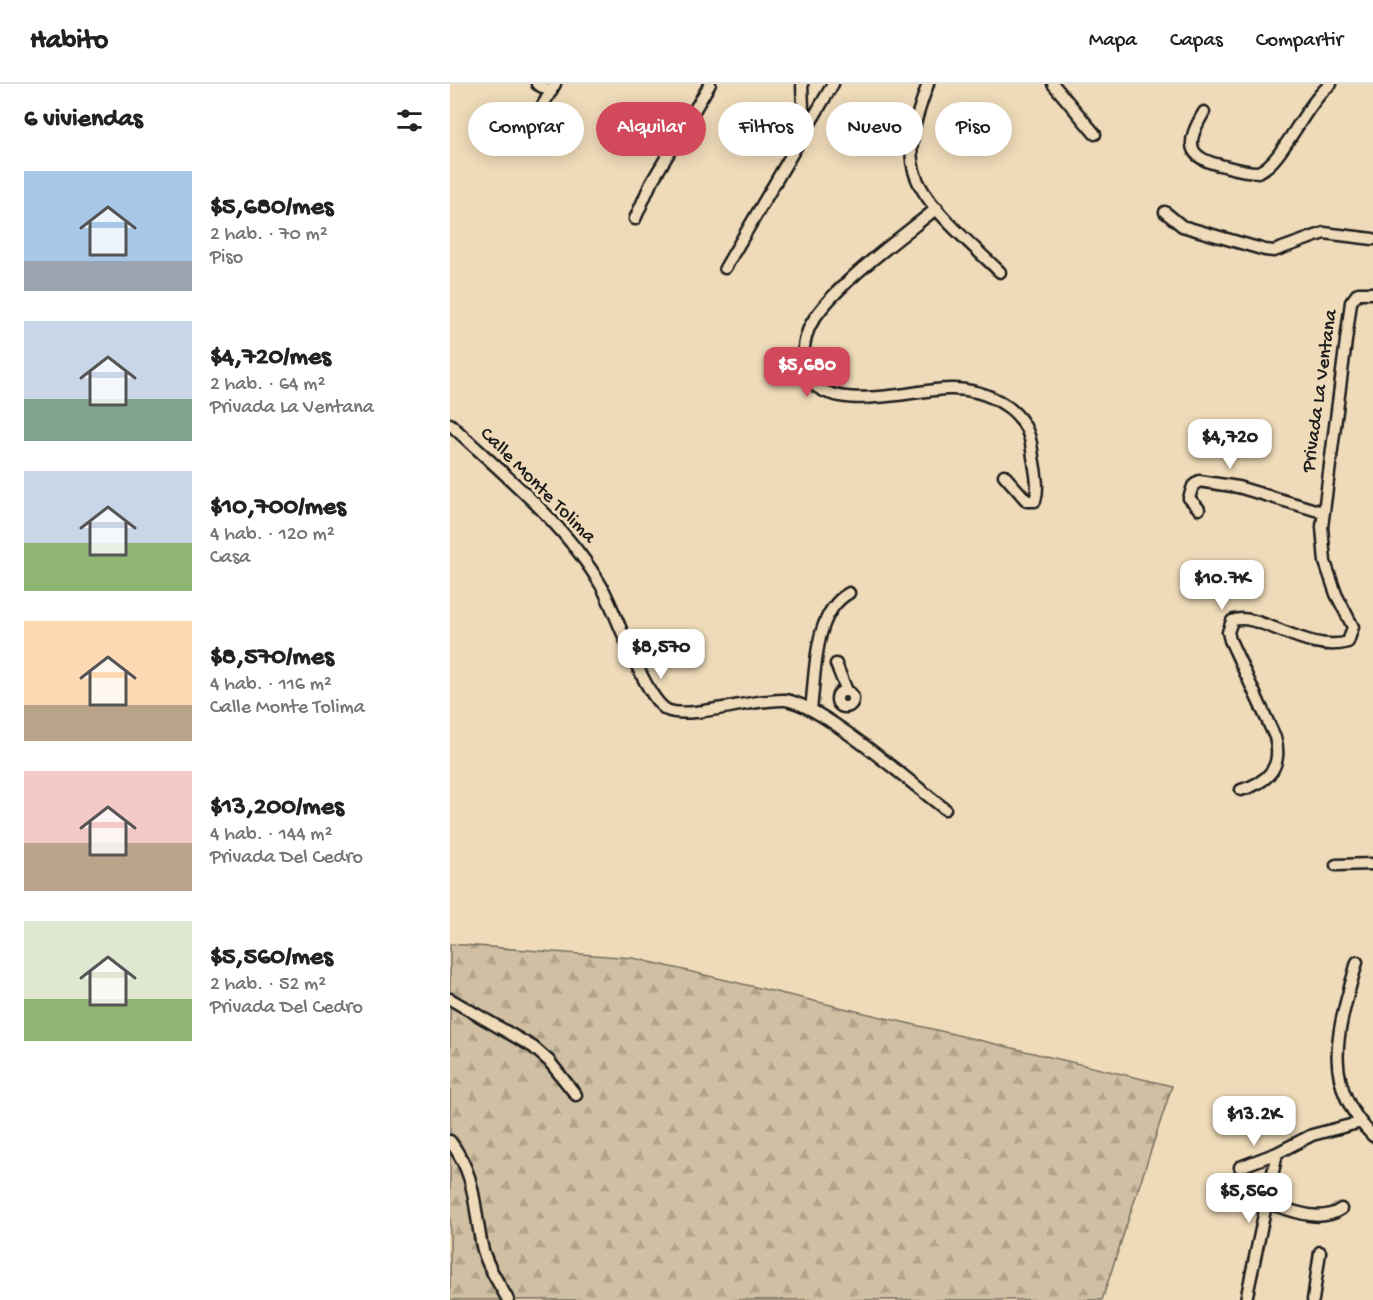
<!DOCTYPE html>
<html lang="es">
<meta charset="utf-8">
<style>
body{margin:0;font-family:"Gochi Hand",sans-serif;background:#f2f2f2;color:#222;height:100vh;display:flex;flex-direction:column;font-size:22px;white-space:nowrap}
*{box-sizing:border-box;margin:0}
p{font-size:20px;color:#767676}
.icon{flex:none;width:33px;height:33px;fill:none;stroke:currentColor;stroke-width:2;stroke-linecap:round;stroke-linejoin:round}
.map{position:relative;flex:1;overflow:hidden}
.panel{display:flex;flex-direction:column;background:#fff;width:450px}
.panel>*{flex:none}
.hud{position:absolute;left:18px;top:18px;width:570px;height:54px;display:flex;gap:12px}
.price{position:absolute;translate:-50% -51px;padding:0 14px;border-radius:12px;background:#fff;color:#222;font-size:20px;line-height:39px;filter:drop-shadow(0 2px 3px #0008)}
.price::after{content:'';position:absolute;left:50%;top:36px;width:18px;height:14px;margin-left:-9px;background:inherit;clip-path:polygon(0 0,100% 0,50% 100%)}
.price.active{background:#d1495b;color:#fff}
ul{padding:0;list-style:none}
li{display:flex;align-items:center;gap:18px;height:150px;padding:0 24px}
li span{display:grid;place-items:center;flex:none;width:168px;height:120px;border-radius:0px;color:#555}
li>.icon{margin-inline-start:auto}
span .icon{width:72px;height:72px;fill:#fffc;stroke-width:1}
li b{font-size:26px}
h2{display:flex;justify-content:space-between;align-items:center;height:72px;padding:0 24px;font-size:26px}
.pill{padding:0 21px;border-radius:27px;background:#fff;box-shadow:0 3px 15px #0003;font-size:21px;line-height:54px}
.pill.active{background:#d1495b;color:#fff}
header{display:flex;align-items:center;gap:36px;box-sizing:border-box;height:84px;padding:0 30px;background:#fff;border-bottom:2px solid #e0e0e0}
header strong{font-size:28px}
nav{display:flex;gap:33px;margin-inline-start:auto;font-size:21px}
main{display:flex;flex:1;min-height:0}
.map>svg:first-child{display:block}
.forest{fill:url(#forest-firs);stroke:#766e5f;stroke-width:1.5}
.lines{fill:none;stroke-linecap:round;stroke-linejoin:round}
.minor-casing{stroke:#1c1c1c;stroke-width:15}
.minor{stroke:#efdbb9;stroke-width:10}
.labels{text-anchor:middle;dominant-baseline:central;stroke-width:6;stroke-linejoin:round;paint-order:stroke}
.street-label{font-size:20px;fill:#1c1c1c;stroke:#efdbb9}
</style>
<header>
<strong>Habito</strong>
<nav><a>Mapa</a><a>Capas</a><a>Compartir</a></nav>
</header>
<main>
<section class="panel">
<h2>6 viviendas<svg class="icon" aria-label="filters" viewBox="0 0 24 24"><path d="M4 7h16M4 17h16"/><circle cx="9" cy="7" r="2"/><circle cx="15" cy="17" r="2"/></svg></h2>
<ul>
<li><span style="background:linear-gradient(#a9c7e8 75%,#9aa5b1 0)"><svg class="icon" aria-label="home" viewBox="0 0 24 24"><path d="M3 11l9-7 9 7M6 9v11h12V9"/></svg></span><div><b>$5,680/mes</b><p>2 hab. · 70 m²</p><p>Piso</p></div></li>
<li><span style="background:linear-gradient(#c9d6e8 65%,#7fa58c 0)"><svg class="icon" aria-label="home" viewBox="0 0 24 24"><path d="M3 11l9-7 9 7M6 9v11h12V9"/></svg></span><div><b>$4,720/mes</b><p>2 hab. · 64 m²</p><p>Privada La Ventana</p></div></li>
<li><span style="background:linear-gradient(#c9d6e8 60%,#8fb573 0)"><svg class="icon" aria-label="home" viewBox="0 0 24 24"><path d="M3 11l9-7 9 7M6 9v11h12V9"/></svg></span><div><b>$10,700/mes</b><p>4 hab. · 120 m²</p><p>Casa</p></div></li>
<li><span style="background:linear-gradient(#ffd9b3 70%,#b9a48a 0)"><svg class="icon" aria-label="home" viewBox="0 0 24 24"><path d="M3 11l9-7 9 7M6 9v11h12V9"/></svg></span><div><b>$8,570/mes</b><p>4 hab. · 116 m²</p><p>Calle Monte Tolima</p></div></li>
<li><span style="background:linear-gradient(#f6c9c9 60%,#b9a48a 0)"><svg class="icon" aria-label="home" viewBox="0 0 24 24"><path d="M3 11l9-7 9 7M6 9v11h12V9"/></svg></span><div><b>$13,200/mes</b><p>4 hab. · 144 m²</p><p>Privada Del Cedro</p></div></li>
<li><span style="background:linear-gradient(#dfe7d0 65%,#8fb573 0)"><svg class="icon" aria-label="home" viewBox="0 0 24 24"><path d="M3 11l9-7 9 7M6 9v11h12V9"/></svg></span><div><b>$5,560/mes</b><p>2 hab. · 52 m²</p><p>Privada Del Cedro</p></div></li>
</ul>
</section>
<div class="map">
<svg width="923" height="1216" viewBox="0 0 923 1216">
<defs>
<pattern id="forest-firs" width="22" height="20" patternUnits="userSpaceOnUse" patternTransform="scale(1.5)"><rect width="22" height="20" fill="#d0bfa2"/><path d="M5 1l3.5 6h-7zM16 11l3.5 6h-7z" fill="#b2a48b"/></pattern>
</defs>
<rect width="100%" height="100%" fill="#efdbb9"/>
<filter id="ink" filterUnits="userSpaceOnUse"><feTurbulence type="fractalNoise" baseFrequency=".0167" numOctaves="2"/><feDisplacementMap in="SourceGraphic" scale="12" xChannelSelector="R" yChannelSelector="G"/><feConvolveMatrix kernelMatrix="1 2 1 2 8 2 1 2 1" color-interpolation-filters="sRGB"/></filter>
<g filter="url(#ink)">
<path class="forest" d="M 0,860 L 183,874 L 722,1002 L 652,1216 L 0,1216 Z"/>
<g class="lines">
<g class="minor-casing">
<path id="minor" d="M 87,0 L 101,8
M 352,0 L 354,48
M 478,0 C 468,28 455,61 465,90 C 476,124 525,163 550,188
M 603,0 L 645,50
M 754,28 C 735,60 736,74 774,82 C 785,85 797,88 808,88 C 832,80 855,19 881,0
M 69,62 L 105,0
M 487,124 C 453,152 376,207 359,244 C 353,259 352,275 354,290 C 381,332 458,306 498,305 C 518,304 539,310 555,321 C 572,332 580,347 582,366 C 584,382 590,402 585,417 L 577,417 L 554,391
M 715,128 L 732,142 L 815,166 L 824,167 L 874,149 L 923,155
M 185,135 L 201,99 L 260,0
M 275,184 L 383,0
M 0,340 C 53,390 115,439 152,503 C 166,528 195,615 217,626 C 239,636 306,614 335,616 C 371,620 462,700 495,725
M 749,425 L 739,414 L 743,402 L 749,397 L 788,403 L 872,428
M 386,580 L 397,607
M387 615a8 8 0 1 1 16 0a8 8 0 1 1-16 0Z
M 361,625 C 366,588 363,529 399,509
M 791,706 C 819,698 833,682 825,653 L 780,556 L 778,548 L 782,537 C 805,525 859,571 898,558 L 903,543 L 886,510 L 875,478 L 872,443 L 901,218 L 908,209 L 923,209
M 886,781 L 923,780
M 907,878 C 889,944 868,997 923,1052
M 0,915 L 83,963 L 99,977 L 126,1011
M 0,1057 C 27,1093 23,1120 32,1162 C 36,1181 49,1199 58,1216
M 790,1083 L 827,1069 L 862,1051 L 908,1039
M 818,1119 C 840,1126 870,1140 891,1125
M 796,1216 L 827,1069
M 863,1216 L 870,1168"/>
</g>
<use href="#minor" class="minor"/>
</g>
</g>
<g class="labels">
<g class="street-label">
<text transform="translate(871 307) rotate(-82)">Privada La Ventana</text>
<text transform="translate(87 402) rotate(45)">Calle Monte Tolima</text>
</g>
</g>
</svg>
<b class="price active" style="left:357px;top:314px">$5,680</b>
<b class="price" style="left:780px;top:386px">$4,720</b>
<b class="price" style="left:772px;top:527px">$10.7K</b>
<b class="price" style="left:211px;top:596px">$8,570</b>
<b class="price" style="left:804px;top:1063px">$13.2K</b>
<b class="price" style="left:799px;top:1140px">$5,560</b>
<div class="hud">
<a class="pill">Comprar</a>
<a class="pill active">Alquilar</a>
<a class="pill">Filtros</a>
<a class="pill">Nuevo</a>
<a class="pill">Piso</a>
</div>
</div>
</main>
